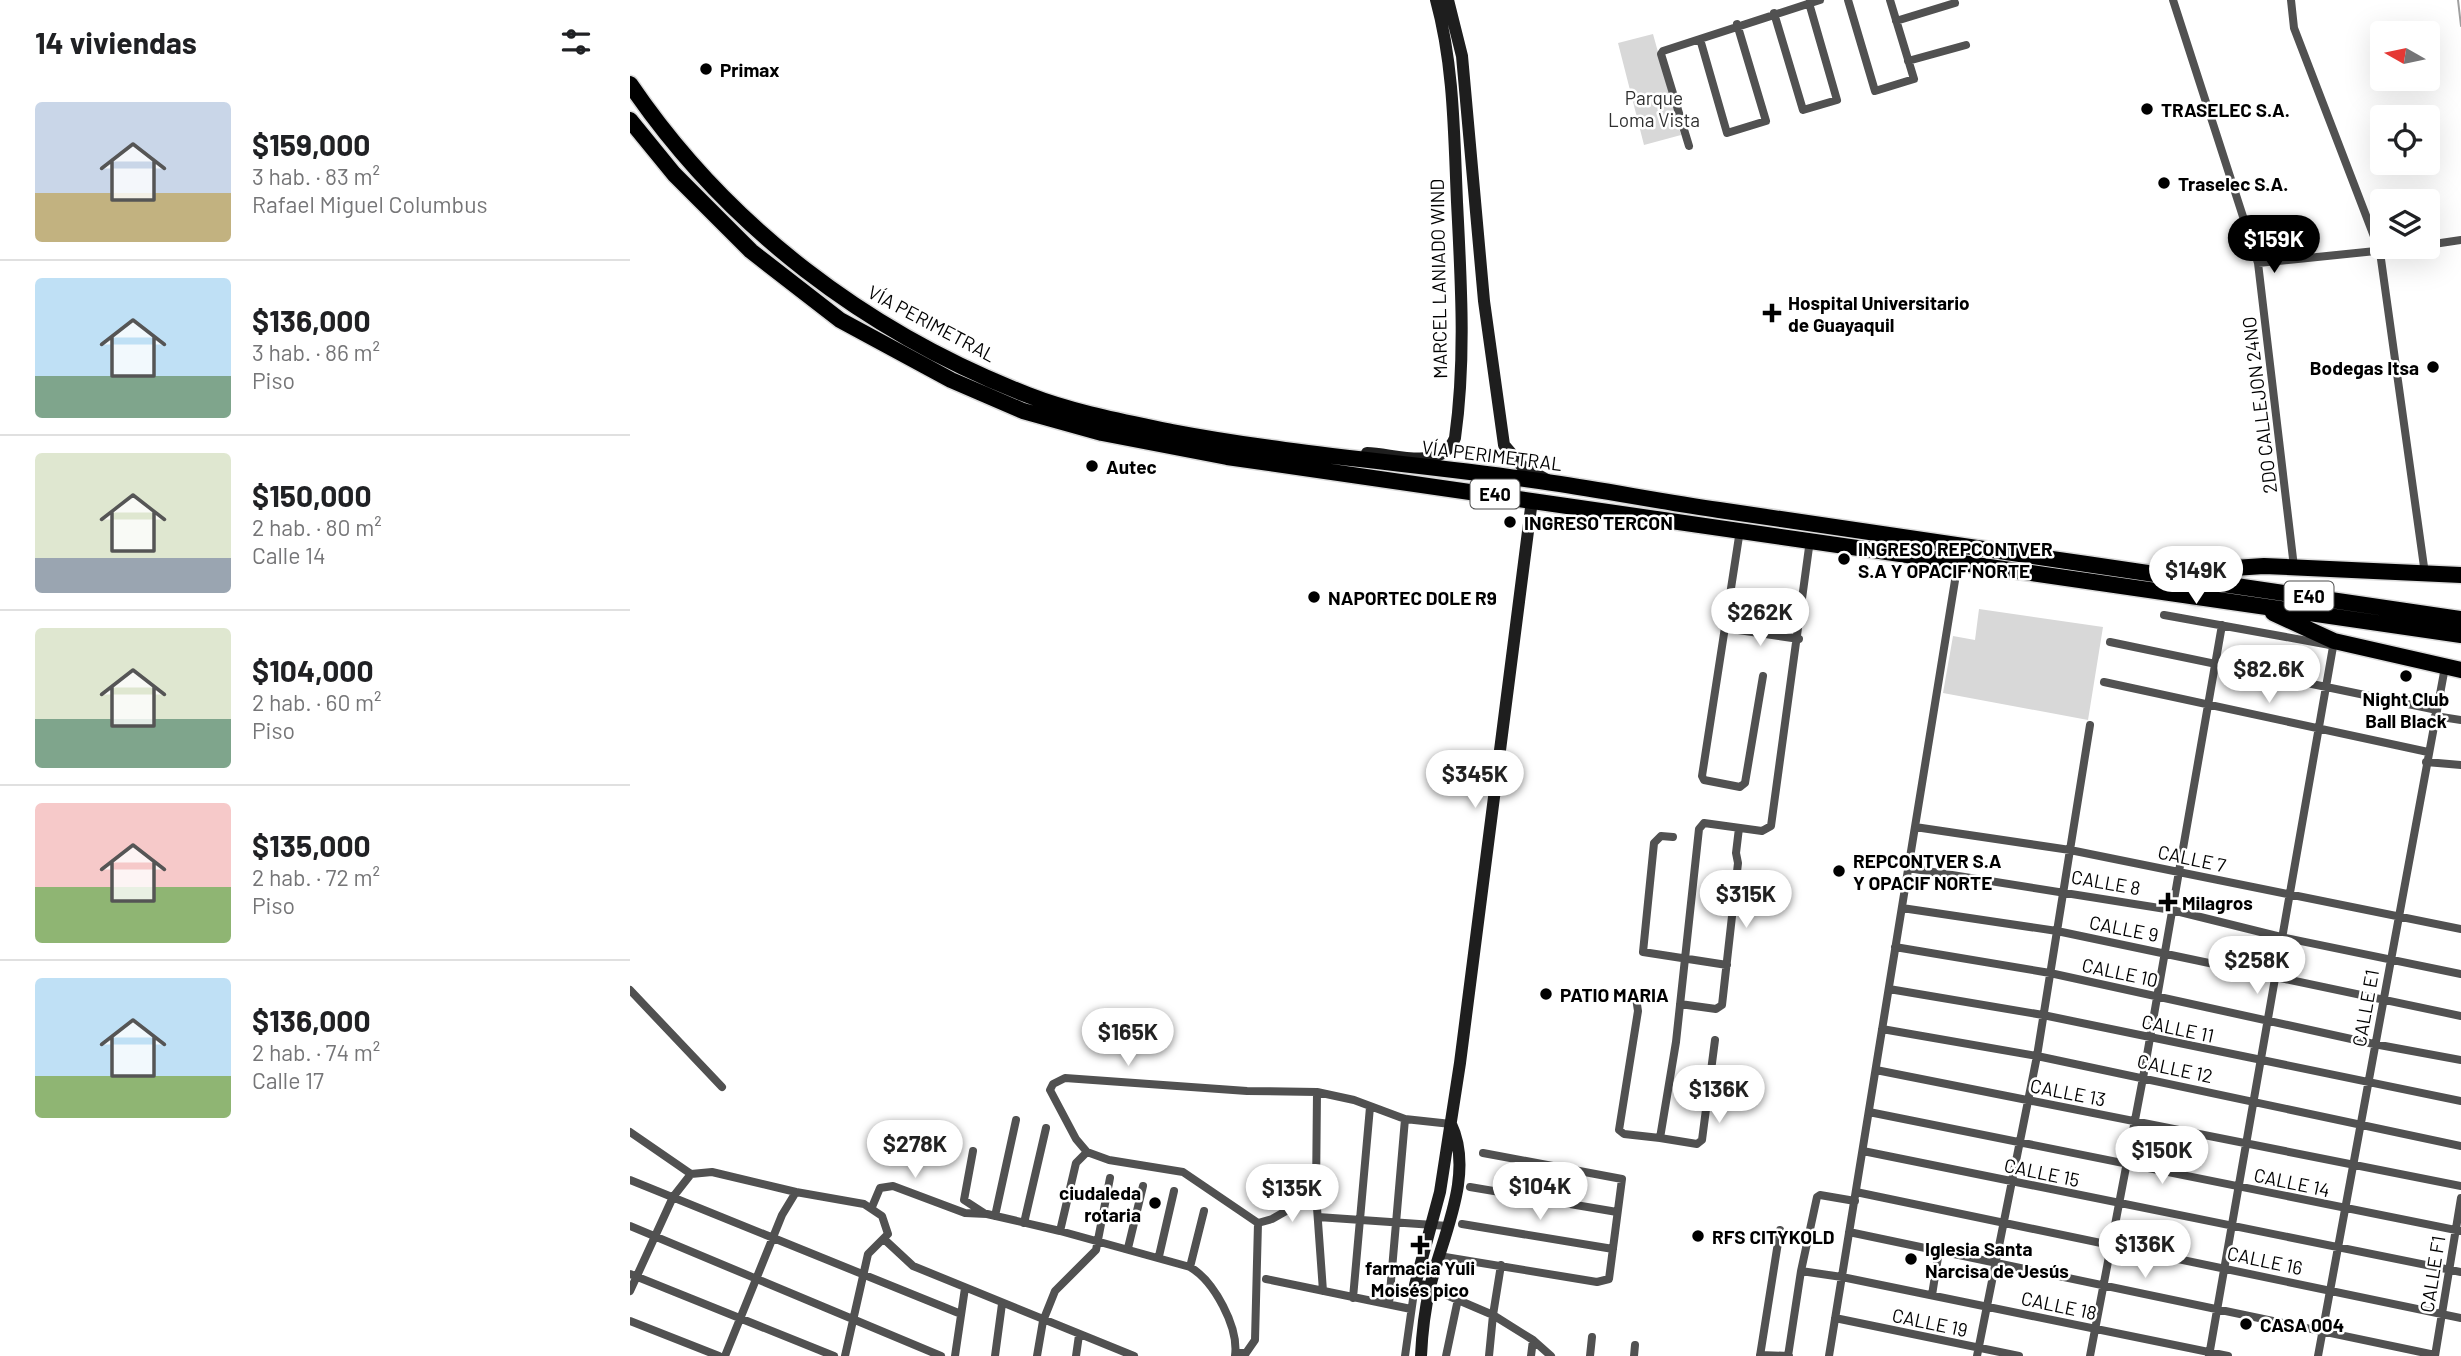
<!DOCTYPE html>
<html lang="es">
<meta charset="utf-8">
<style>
body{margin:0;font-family:Barlow,sans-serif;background:#f6f6f6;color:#202124;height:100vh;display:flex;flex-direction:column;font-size:26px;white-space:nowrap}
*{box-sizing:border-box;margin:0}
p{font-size:23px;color:#757577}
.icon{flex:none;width:38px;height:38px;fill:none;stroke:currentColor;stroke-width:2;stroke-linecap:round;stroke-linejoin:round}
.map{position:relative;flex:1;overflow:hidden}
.details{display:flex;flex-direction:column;background:#fff;width:630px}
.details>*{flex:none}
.needle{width:46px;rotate:279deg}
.buttons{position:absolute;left:1740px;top:21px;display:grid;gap:14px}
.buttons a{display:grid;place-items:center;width:70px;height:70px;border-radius:7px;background:#fff;box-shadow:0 7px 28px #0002;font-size:35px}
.price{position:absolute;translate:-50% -60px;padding:0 16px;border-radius:24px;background:#fff;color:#222;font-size:23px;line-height:46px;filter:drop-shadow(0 2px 4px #0008)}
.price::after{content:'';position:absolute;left:50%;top:42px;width:21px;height:16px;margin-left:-10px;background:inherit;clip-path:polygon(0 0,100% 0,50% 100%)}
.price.current{background:#000;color:#fff}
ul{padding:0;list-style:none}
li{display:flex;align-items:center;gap:21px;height:175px;padding:0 35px}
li+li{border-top:2px solid #e0e0e0}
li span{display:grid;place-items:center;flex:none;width:196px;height:140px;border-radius:7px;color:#555}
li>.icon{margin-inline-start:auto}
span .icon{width:84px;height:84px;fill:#fffc;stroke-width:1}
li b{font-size:30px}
h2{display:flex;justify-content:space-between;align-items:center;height:84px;padding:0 35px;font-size:30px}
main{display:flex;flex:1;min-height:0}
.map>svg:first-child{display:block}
.green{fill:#d8d8d8}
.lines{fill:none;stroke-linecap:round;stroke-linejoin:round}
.stream{stroke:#9f9f9f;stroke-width:2}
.highway-casing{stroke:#dbdbdb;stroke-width:19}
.street{stroke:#515151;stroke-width:8}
.secondary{stroke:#1e1e1e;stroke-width:12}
.highway{stroke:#000;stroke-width:16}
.poi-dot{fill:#000;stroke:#fff;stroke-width:2.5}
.labels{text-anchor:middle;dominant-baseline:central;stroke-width:5;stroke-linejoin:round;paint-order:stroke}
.shield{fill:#fff;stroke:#4c4c4c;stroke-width:2}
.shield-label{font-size:18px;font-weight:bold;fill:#000}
.poi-label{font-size:19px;font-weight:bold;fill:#000;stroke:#fff;text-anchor:start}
.park-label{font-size:19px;fill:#2f2f2f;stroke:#fff}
.street-label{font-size:19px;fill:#000;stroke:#fff}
</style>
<main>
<section class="details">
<h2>14 viviendas<svg class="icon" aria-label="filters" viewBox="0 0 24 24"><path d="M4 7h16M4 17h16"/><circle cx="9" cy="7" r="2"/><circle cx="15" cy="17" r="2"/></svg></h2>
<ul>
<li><span style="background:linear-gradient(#c9d6e8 65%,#c2b280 0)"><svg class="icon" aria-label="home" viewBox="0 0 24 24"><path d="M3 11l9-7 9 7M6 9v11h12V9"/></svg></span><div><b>$159,000</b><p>3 hab. · 83 m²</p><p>Rafael Miguel Columbus</p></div></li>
<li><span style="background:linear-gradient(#bfe0f5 70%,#7fa58c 0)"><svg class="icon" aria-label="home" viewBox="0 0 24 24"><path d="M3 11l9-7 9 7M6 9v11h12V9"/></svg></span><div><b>$136,000</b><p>3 hab. · 86 m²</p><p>Piso</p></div></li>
<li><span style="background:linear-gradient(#dfe7d0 75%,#9aa5b1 0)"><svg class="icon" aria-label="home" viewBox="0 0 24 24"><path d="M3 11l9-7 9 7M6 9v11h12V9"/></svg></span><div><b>$150,000</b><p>2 hab. · 80 m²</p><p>Calle 14</p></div></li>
<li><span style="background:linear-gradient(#dfe7d0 65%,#7fa58c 0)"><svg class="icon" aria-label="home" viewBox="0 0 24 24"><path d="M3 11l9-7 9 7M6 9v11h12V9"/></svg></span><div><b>$104,000</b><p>2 hab. · 60 m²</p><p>Piso</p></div></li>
<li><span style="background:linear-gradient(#f6c9c9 60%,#8fb573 0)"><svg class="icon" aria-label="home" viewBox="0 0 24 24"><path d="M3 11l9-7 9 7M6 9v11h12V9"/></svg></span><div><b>$135,000</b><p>2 hab. · 72 m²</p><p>Piso</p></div></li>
<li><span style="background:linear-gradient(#bfe0f5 70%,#8fb573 0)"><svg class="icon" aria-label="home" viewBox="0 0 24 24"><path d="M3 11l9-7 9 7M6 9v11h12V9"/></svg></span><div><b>$136,000</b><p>2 hab. · 74 m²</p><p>Calle 17</p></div></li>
</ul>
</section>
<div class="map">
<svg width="1831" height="1356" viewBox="0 0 1831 1356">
<rect width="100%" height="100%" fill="#fff"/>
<path class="green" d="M 1023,34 L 1051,135 L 1014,145 L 988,43 Z
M 1349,609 L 1473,627 L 1458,720 L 1313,693 L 1323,636 L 1345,640 Z"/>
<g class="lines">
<path class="stream" d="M 1828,0 L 1831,26"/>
<g class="highway-casing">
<path id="highway" d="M 0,84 C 97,227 238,333 398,395 C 444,413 494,422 542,432 C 668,456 796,464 923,483 C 978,491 1033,502 1089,510 C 1336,548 1584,581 1831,619
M 0,120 L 44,174 L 121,251 L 210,320 L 321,380 L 393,411 L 472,433 L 597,457 L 1831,635
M 1558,571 L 1634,566 L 1831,575
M 1643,613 L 1704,641 L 1831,670"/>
</g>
<path class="street" d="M 1218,0 L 1245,91 L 1284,79 L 1260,0
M 1543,0 L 1628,263 L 1664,567
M 1661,0 L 1664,28 L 1750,252 L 1795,574
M 1144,13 L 1173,110 L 1207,100 L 1179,3
M 1266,21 L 1325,3
M 1070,39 L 1097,133 L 1136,121 L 1107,24
M 1278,61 L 1336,45
M 1059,146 L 1031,54 L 1033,51 L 1190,0
M 1797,245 L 1831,240
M 1628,263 L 1785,247
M 1110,530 L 1072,776 L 1074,780 L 1110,787 L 1115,783 L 1133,676
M 1534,615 L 1700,645
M 1095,628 L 1169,639
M 1480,642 L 1807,710
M 1474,682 L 1798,752
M 1805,716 L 1831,720
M 1796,762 L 1831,765
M 1285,827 L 1440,850 L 1831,929
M 1043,837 L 1031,836 L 1024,843 L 1013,952 L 1097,965
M 1278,868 L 1542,910 L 1651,937 L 1831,974
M 1272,908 L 1427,931 L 1831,1016
M 1265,947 L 1420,973 L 1744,1044 L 1831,1060
M 1259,989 L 1413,1015 L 1831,1101
M 0,990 L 92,1087
M 1006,998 L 1008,1011 L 989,1130 L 994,1134 L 1030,1138 L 1046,1042 L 1069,829 L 1074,823 L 1132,831 L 1141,826 L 1180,540
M 1050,1004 L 1086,1009 L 1092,1005 L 1108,863 L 1106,853 L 1109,828
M 1252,1029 L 1407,1056 L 1831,1146
M 1246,1070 L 1831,1186
M 687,1092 L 686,1194 L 693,1291
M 1239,1112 L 1831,1231
M 0,1132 L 61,1174 L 82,1172 L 166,1192 L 234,1204 L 252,1216 L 258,1234 L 238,1254 L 215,1356
M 1030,1138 L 1067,1144 L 1072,1140 L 1085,1040
M 343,1151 L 334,1200 L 354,1213
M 1233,1151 L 1831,1272
M 0,1180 L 331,1314
M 840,1187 L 987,1212
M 1226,1192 L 1831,1318
M 686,1194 L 642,1219 L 628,1223 L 553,1172 L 479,1160 L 457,1152 L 446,1139 L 420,1090 L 423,1084 L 435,1078 L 617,1091 L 687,1092 L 724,1100 L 775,1119 L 821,1124
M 242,1207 L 250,1188 L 263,1186 L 335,1213 L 357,1214 L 430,1231 L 560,1267 C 584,1281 609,1327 605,1356
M 365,1216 L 386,1120
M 688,1217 L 818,1226
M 394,1223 L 416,1128
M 832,1224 L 983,1249
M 0,1226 L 311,1356
M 430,1231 L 446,1163 L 457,1152
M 1219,1232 L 1805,1355
M 255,1240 L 283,1266 L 504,1356
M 498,1248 L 513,1186
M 529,1256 L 544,1191
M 809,1256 L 967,1282 L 979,1279 L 992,1179 L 853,1153
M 871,1265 L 863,1315 L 903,1340 L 921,1356
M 560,1267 L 574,1211
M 1171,1271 L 1212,1277 L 1598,1356
M 0,1274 L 204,1356
M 636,1279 L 781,1309
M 800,1288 L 863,1315 L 859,1356
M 0,1291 L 43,1197 L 61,1174
M 1302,1295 L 1309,1251
M 723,1298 L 740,1107
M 759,1304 L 775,1119
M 1205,1318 L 1389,1356
M 0,1321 L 89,1356
M 606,1353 L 616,1353 L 625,1340 L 628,1223
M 1130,1355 L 1159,1356
M 95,1356 L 152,1215 L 166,1192
M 325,1356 L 335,1288
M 365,1356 L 372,1304
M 407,1356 L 413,1321 L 425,1291 L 466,1250 L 480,1178
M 446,1356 L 449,1335
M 775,1356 L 785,1285
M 816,1356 L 828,1299
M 901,1356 L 903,1340
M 960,1356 L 962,1337
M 1004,1356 L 1005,1345
M 1130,1356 L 1150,1230
M 1158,1356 L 1171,1271 L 1187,1197 L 1190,1195 L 1225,1201
M 1199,1356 L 1328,562
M 1347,1356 L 1407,1056 L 1460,725
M 1460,1356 L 1513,1078 L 1592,625
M 1579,1356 L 1704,641
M 1688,1356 L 1815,667
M 1805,1356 L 1831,1198"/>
<path class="secondary" d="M 818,0 L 832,56 L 854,301 L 874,445 L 892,466 L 917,480
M 737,453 C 766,454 811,472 825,438 C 836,360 831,281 827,202 C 824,135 824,65 806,0
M 800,1288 L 785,1285 L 810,1192 L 830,1063 L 902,500
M 791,1356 C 792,1333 795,1309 800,1287 C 812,1237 845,1174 821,1124"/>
<use href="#highway" class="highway"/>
</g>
<g class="poi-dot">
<circle cx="76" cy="69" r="7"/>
<circle cx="1517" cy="109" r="7"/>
<circle cx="1534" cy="183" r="7"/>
<path d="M1138.5 302.5h7v7h7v7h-7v7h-7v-7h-7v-7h7z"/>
<circle cx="1803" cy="367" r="7"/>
<circle cx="462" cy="466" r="7"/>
<circle cx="880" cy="522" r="7"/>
<circle cx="1214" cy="559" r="7"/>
<circle cx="684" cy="597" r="7"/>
<circle cx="1776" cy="676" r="7"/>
<circle cx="1209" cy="871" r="7"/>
<path d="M1534.5 891.5h7v7h7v7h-7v7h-7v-7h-7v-7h7z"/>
<circle cx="916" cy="994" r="7"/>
<circle cx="525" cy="1203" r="7"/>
<circle cx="1068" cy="1236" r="7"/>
<path d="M786.5 1234.5h7v7h7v7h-7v7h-7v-7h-7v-7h7z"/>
<circle cx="1281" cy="1259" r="7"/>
<circle cx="1616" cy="1324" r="7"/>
</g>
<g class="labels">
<g class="shield">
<rect x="840.5" y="479.5" width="49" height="29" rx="5"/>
<rect x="1654.5" y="581.5" width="49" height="29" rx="5"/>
</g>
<g class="shield-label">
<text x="865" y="494">E40</text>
<text x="1679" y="596">E40</text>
</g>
<g class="poi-label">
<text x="90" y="69">Primax</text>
<text x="1531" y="109">TRASELEC S.A.</text>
<text x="1548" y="183">Traselec S.A.</text>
<text x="1158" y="302">Hospital Universitario<tspan x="1158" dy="22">de Guayaquil</tspan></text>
<text x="1789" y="367" text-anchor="end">Bodegas Itsa</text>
<text x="476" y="466">Autec</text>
<text x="894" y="522">INGRESO TERCON</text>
<text x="1228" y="548">INGRESO REPCONTVER<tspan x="1228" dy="22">S.A Y OPACIF NORTE</tspan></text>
<text x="698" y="597">NAPORTEC DOLE R9</text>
<text x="1776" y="698" text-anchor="middle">Night Club<tspan x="1776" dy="22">Ball Black</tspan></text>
<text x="1223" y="860">REPCONTVER S.A<tspan x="1223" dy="22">Y OPACIF NORTE</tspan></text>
<text x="1552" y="902">Milagros</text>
<text x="930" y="994">PATIO MARIA</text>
<text x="511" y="1192" text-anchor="end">ciudaleda<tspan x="511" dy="22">rotaria</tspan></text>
<text x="1082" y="1236">RFS CITYKOLD</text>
<text x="1295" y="1248">Iglesia Santa<tspan x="1295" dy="22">Narcisa de Jesús</tspan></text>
<text x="790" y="1267" text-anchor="middle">farmacia Yuli<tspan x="790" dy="22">Moisés pico</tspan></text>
<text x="1630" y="1324">CASA 004</text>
</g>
<g class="park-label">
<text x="1024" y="97">Parque<tspan x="1024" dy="22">Loma Vista</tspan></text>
</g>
<g class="street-label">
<text transform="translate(808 279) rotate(-91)">MARCEL LANIADO WIND</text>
<text transform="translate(302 323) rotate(28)">VÍA PERIMETRAL</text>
<text transform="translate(1629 405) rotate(-97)">2DO CALLEJON 24NO</text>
<text transform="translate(862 455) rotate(7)">VÍA PERIMETRAL</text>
<text transform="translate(1562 858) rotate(12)">CALLE 7</text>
<text transform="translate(1476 882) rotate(10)">CALLE 8</text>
<text transform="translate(1494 928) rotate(11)">CALLE 9</text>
<text transform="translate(1490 972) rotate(12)">CALLE 10</text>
<text transform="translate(1735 1008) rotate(-80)">CALLE E1</text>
<text transform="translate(1548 1028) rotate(12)">CALLE 11</text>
<text transform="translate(1545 1068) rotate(12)">CALLE 12</text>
<text transform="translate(1438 1092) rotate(11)">CALLE 13</text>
<text transform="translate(1412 1172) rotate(12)">CALLE 15</text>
<text transform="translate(1662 1182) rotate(12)">CALLE 14</text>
<text transform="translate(1635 1260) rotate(12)">CALLE 16</text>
<text transform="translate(1802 1274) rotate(-81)">CALLE F1</text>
<text transform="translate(1429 1305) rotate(12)">CALLE 18</text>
<text transform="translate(1300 1322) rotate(12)">CALLE 19</text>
</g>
</g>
</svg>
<div class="buttons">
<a><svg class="needle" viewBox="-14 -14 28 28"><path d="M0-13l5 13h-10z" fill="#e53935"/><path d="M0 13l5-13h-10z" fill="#757577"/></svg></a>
<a><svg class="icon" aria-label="locate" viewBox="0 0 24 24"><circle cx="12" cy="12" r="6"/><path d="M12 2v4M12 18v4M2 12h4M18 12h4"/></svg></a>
<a><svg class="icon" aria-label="layers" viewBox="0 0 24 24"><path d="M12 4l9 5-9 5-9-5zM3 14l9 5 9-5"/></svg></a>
</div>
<b class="price current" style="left:1644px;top:275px">$159K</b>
<b class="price" style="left:1566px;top:606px">$149K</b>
<b class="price" style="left:1130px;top:648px">$262K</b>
<b class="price" style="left:1639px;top:705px">$82.6K</b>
<b class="price" style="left:845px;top:810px">$345K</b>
<b class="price" style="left:1116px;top:930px">$315K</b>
<b class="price" style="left:1627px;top:996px">$258K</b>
<b class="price" style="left:498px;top:1068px">$165K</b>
<b class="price" style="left:1089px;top:1125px">$136K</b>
<b class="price" style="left:285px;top:1180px">$278K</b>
<b class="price" style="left:1532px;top:1186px">$150K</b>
<b class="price" style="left:910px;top:1222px">$104K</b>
<b class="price" style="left:662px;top:1224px">$135K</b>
<b class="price" style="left:1515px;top:1280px">$136K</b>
</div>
</main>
